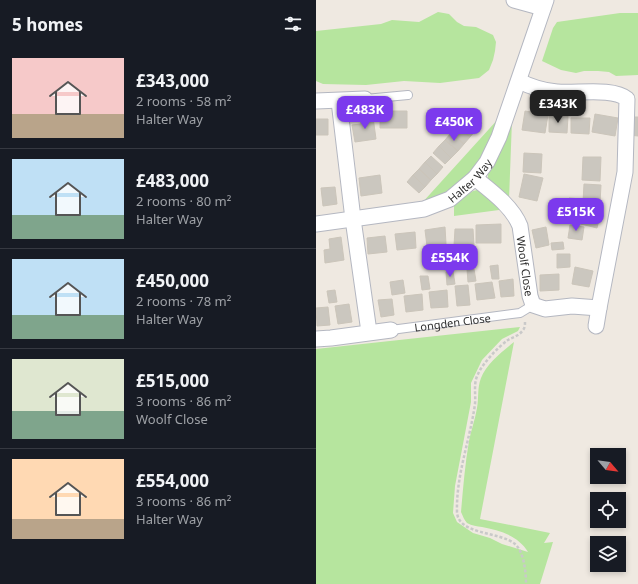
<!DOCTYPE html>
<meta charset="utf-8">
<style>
body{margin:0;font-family:"Noto Sans",sans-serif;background:#242831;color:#f1f3f6;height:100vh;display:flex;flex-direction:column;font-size:15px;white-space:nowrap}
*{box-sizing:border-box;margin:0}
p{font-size:13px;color:#9ea1a6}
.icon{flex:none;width:22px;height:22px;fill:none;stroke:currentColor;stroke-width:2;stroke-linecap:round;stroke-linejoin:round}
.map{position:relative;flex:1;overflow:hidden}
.details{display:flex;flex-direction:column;background:#171b24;width:316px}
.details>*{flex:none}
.needle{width:26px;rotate:119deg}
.tools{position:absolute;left:274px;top:448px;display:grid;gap:8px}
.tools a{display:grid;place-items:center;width:36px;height:36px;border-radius:0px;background:#171b24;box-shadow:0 2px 6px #0003;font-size:20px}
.price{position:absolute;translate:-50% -34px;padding:0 9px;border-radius:8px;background:#7c3aed;color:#fff;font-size:13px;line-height:26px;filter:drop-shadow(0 1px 2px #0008)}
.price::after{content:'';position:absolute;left:50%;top:24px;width:12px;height:9px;margin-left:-6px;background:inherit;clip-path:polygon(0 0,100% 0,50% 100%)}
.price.on{background:#222;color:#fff}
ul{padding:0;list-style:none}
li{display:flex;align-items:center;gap:12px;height:100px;padding:0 12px}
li+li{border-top:1px solid #363941}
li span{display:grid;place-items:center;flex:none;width:112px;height:80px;border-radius:0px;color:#555}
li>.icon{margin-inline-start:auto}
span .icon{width:48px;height:48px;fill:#fffc;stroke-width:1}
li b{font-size:17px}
h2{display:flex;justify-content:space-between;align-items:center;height:48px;padding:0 12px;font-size:17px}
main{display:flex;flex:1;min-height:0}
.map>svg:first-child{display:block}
.green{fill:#b6e59e}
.building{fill:#cbc7bf;stroke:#cbc5ba}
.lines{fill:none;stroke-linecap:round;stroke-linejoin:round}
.lane-casing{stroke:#b4b7c1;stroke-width:10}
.street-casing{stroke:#b4b7c1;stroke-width:17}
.path{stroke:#c9c9c9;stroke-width:2.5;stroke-dasharray:3 2;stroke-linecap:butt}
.lane{stroke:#fff;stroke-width:8}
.street{stroke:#fff;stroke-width:15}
.labels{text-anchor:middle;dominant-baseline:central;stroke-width:3;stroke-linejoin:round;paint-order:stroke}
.street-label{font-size:11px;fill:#2e2e2e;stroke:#fff}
</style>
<main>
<section class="details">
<h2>5 homes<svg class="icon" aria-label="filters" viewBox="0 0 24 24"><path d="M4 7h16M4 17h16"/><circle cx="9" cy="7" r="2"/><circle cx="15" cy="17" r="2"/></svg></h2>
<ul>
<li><span style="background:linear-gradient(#f6c9c9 70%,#b9a48a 0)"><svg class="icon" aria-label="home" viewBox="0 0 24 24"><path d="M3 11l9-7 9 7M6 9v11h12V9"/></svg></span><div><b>£343,000</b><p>2 rooms · 58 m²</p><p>Halter Way</p></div></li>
<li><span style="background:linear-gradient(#bfe0f5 70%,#7fa58c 0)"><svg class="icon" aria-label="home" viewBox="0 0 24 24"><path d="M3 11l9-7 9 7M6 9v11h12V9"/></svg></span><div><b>£483,000</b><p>2 rooms · 80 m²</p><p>Halter Way</p></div></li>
<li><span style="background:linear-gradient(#bfe0f5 70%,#7fa58c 0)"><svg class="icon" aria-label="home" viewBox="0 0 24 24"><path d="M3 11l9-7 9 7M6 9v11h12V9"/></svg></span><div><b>£450,000</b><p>2 rooms · 78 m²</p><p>Halter Way</p></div></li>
<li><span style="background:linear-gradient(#dfe7d0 65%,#7fa58c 0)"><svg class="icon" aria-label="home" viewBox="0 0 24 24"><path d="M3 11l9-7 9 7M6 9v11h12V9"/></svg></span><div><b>£515,000</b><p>3 rooms · 86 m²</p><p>Woolf Close</p></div></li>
<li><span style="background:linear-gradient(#ffd9b3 75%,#b9a48a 0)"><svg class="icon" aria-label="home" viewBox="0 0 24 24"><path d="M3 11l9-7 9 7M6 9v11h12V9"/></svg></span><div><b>£554,000</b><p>3 rooms · 86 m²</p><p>Halter Way</p></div></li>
</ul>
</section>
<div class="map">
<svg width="322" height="584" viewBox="0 0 322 584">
<rect width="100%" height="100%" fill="#efe9e1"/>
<path class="green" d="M 122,12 L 133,14 L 141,22 L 148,26 L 160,27 L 177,35 L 180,42 L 179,51 L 177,60 L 173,70 L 163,78 L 124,83 L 88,81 L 50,85 L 7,84 L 0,81 L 0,31 L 65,24 L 76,20 L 103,22 Z
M 304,13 L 322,13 L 322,75 L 300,76 L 293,72 L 282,71 L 268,71 L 260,73 L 245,70 L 226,61 L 237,28 L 241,22 Z
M 183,118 L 173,147 L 161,166 L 130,194 L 105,204 Z
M 196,120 L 193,200 L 172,179 C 171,170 178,164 182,156 C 188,145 191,132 196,120 Z
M 161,190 L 165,191 L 186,209 L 183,210 L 138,216 L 138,204 L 157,191 Z
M 204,327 L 202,331 L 186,339 L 166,360 L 155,383 L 155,402 L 139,486 L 137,513 L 141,522 L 157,533 L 174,538 L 186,544 L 212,552 C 203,536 183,530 166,527 C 161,526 156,526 151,523 C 148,520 147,516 145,512 C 147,489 149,464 153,441 C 155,430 159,420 161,408 C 163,398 161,388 165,378 C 170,364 187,351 198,342 L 164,519 L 234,533 L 228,543 L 237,542 L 224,584 L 0,584 L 0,349 Z"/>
<path class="building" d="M 64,111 L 91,111 L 91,128 L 64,128 Z
M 209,111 L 232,115 L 229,133 L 206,130 Z
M 154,112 L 166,123 L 160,130 L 148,119 Z
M 279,114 L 302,118 L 299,136 L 276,132 Z
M 233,115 L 252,116 L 251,133 L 233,132 Z
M 57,117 L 60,139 L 39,142 L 36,125 L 45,124 L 45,118 Z
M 314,117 L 322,117 L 322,136 L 313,135 Z
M 255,118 L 274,118 L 273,134 L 255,133 Z
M 0,119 L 12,119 L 12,135 L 0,135 Z
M 148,119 L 160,130 L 154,137 L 141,126 Z
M 141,126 L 154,137 L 148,144 L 135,133 Z
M 135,133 L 148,144 L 142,151 L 129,140 Z
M 129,140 L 142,151 L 135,158 L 123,146 Z
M 123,146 L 135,158 L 129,164 L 117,153 Z
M 208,153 L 226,154 L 225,173 L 207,172 Z
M 115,156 L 127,167 L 121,174 L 109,162 Z
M 267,157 L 285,157 L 284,181 L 266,180 Z
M 109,162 L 121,174 L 115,180 L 103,169 Z
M 103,169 L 115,180 L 109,187 L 97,175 Z
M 208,174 L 227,178 L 221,201 L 203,197 Z
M 64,175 L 66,193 L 45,196 L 43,178 Z
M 97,175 L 109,187 L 103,193 L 91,182 Z
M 268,184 L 285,185 L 284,203 L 267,202 Z
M 19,187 L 21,204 L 7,206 L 5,188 Z
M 253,198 L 266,199 L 265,206 L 253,206 Z
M 268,207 L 285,210 L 281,228 L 265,224 Z
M 185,224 L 185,243 L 160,243 L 160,225 Z
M 254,225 L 268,227 L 266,240 L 252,238 Z
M 129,227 L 130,244 L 111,246 L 109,230 Z
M 230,227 L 233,245 L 220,248 L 216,230 Z
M 139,229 L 157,229 L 158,246 L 138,246 Z
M 99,232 L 100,248 L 81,250 L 79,234 Z
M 69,236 L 71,252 L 52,254 L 51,238 Z
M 25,237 L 28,260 L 9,263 L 8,250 L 14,249 L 13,239 Z
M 247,242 L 248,249 L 236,250 L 235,243 Z
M 241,254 L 254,254 L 254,267 L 241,268 Z
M 182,265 L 183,279 L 176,279 L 174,266 Z
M 259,267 L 277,271 L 273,287 L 256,284 Z
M 151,269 L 158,269 L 160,281 L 152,282 Z
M 137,271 L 139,284 L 131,285 L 130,272 Z
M 243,274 L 243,290 L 224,291 L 224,275 Z
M 104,276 L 112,276 L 114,289 L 106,290 Z
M 197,279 L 198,296 L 185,297 L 183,281 Z
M 87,280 L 89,293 L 76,295 L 74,282 Z
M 176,282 L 179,298 L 161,300 L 159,284 Z
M 152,285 L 154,305 L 141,306 L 139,286 Z
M 19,290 L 21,302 L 13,303 L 11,291 Z
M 131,290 L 132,307 L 115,308 L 113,292 Z
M 106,294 L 107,310 L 90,312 L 88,296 Z
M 76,299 L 78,315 L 65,317 L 62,300 Z
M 33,304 L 36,322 L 22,324 L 19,306 Z
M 12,307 L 14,325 L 1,326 L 0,308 Z"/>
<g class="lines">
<g class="lane-casing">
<g id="lane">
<path d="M 49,99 L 92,95"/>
<path id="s1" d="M 75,330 L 204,313 L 217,305"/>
</g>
</g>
<g class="street-casing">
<g id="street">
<path d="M 198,0 L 227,8"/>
<path d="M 0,101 L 49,99"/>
<path d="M 23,101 L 37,219 L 53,332"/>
<path id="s2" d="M 159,178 C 175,191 196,206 204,226 L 214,296 L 217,305 L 229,309 L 256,306 L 283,308 L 309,172 L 311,99 C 297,87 259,94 241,92 C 228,91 215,87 203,81"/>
<path id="s3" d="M 0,224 L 108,209 L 134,199 L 159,178 L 171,162 L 183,137 L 230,0"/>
<path d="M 280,326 L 283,308"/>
<path d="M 0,339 L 15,338 L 75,330"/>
</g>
</g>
<path class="path" d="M 209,322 C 209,324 209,328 207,330 C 203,336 197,337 192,340 C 182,347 167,363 162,374 C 157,384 160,394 159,404 C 154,440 140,475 141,512 C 142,535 183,531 199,544 C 208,552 210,572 210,584"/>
<use href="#lane" class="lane"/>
<use href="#street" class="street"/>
</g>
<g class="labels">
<g class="street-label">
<text stroke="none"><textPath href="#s3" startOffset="164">Halter Way</textPath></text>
<text stroke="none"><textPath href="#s2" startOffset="107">Woolf Close</textPath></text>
<text stroke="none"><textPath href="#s1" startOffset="62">Longden Close</textPath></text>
</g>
</g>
</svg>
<div class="tools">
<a><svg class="needle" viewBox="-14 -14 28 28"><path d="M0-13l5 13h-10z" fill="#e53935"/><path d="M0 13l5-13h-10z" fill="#9ea1a6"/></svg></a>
<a><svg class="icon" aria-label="locate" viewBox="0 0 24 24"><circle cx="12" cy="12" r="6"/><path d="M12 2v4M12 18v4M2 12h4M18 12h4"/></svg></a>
<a><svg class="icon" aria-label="layers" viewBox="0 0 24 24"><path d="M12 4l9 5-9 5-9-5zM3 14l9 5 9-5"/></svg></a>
</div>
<b class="price on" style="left:242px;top:124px">£343K</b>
<b class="price" style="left:49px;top:130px">£483K</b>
<b class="price" style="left:138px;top:142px">£450K</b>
<b class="price" style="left:260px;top:232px">£515K</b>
<b class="price" style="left:134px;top:278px">£554K</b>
</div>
</main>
